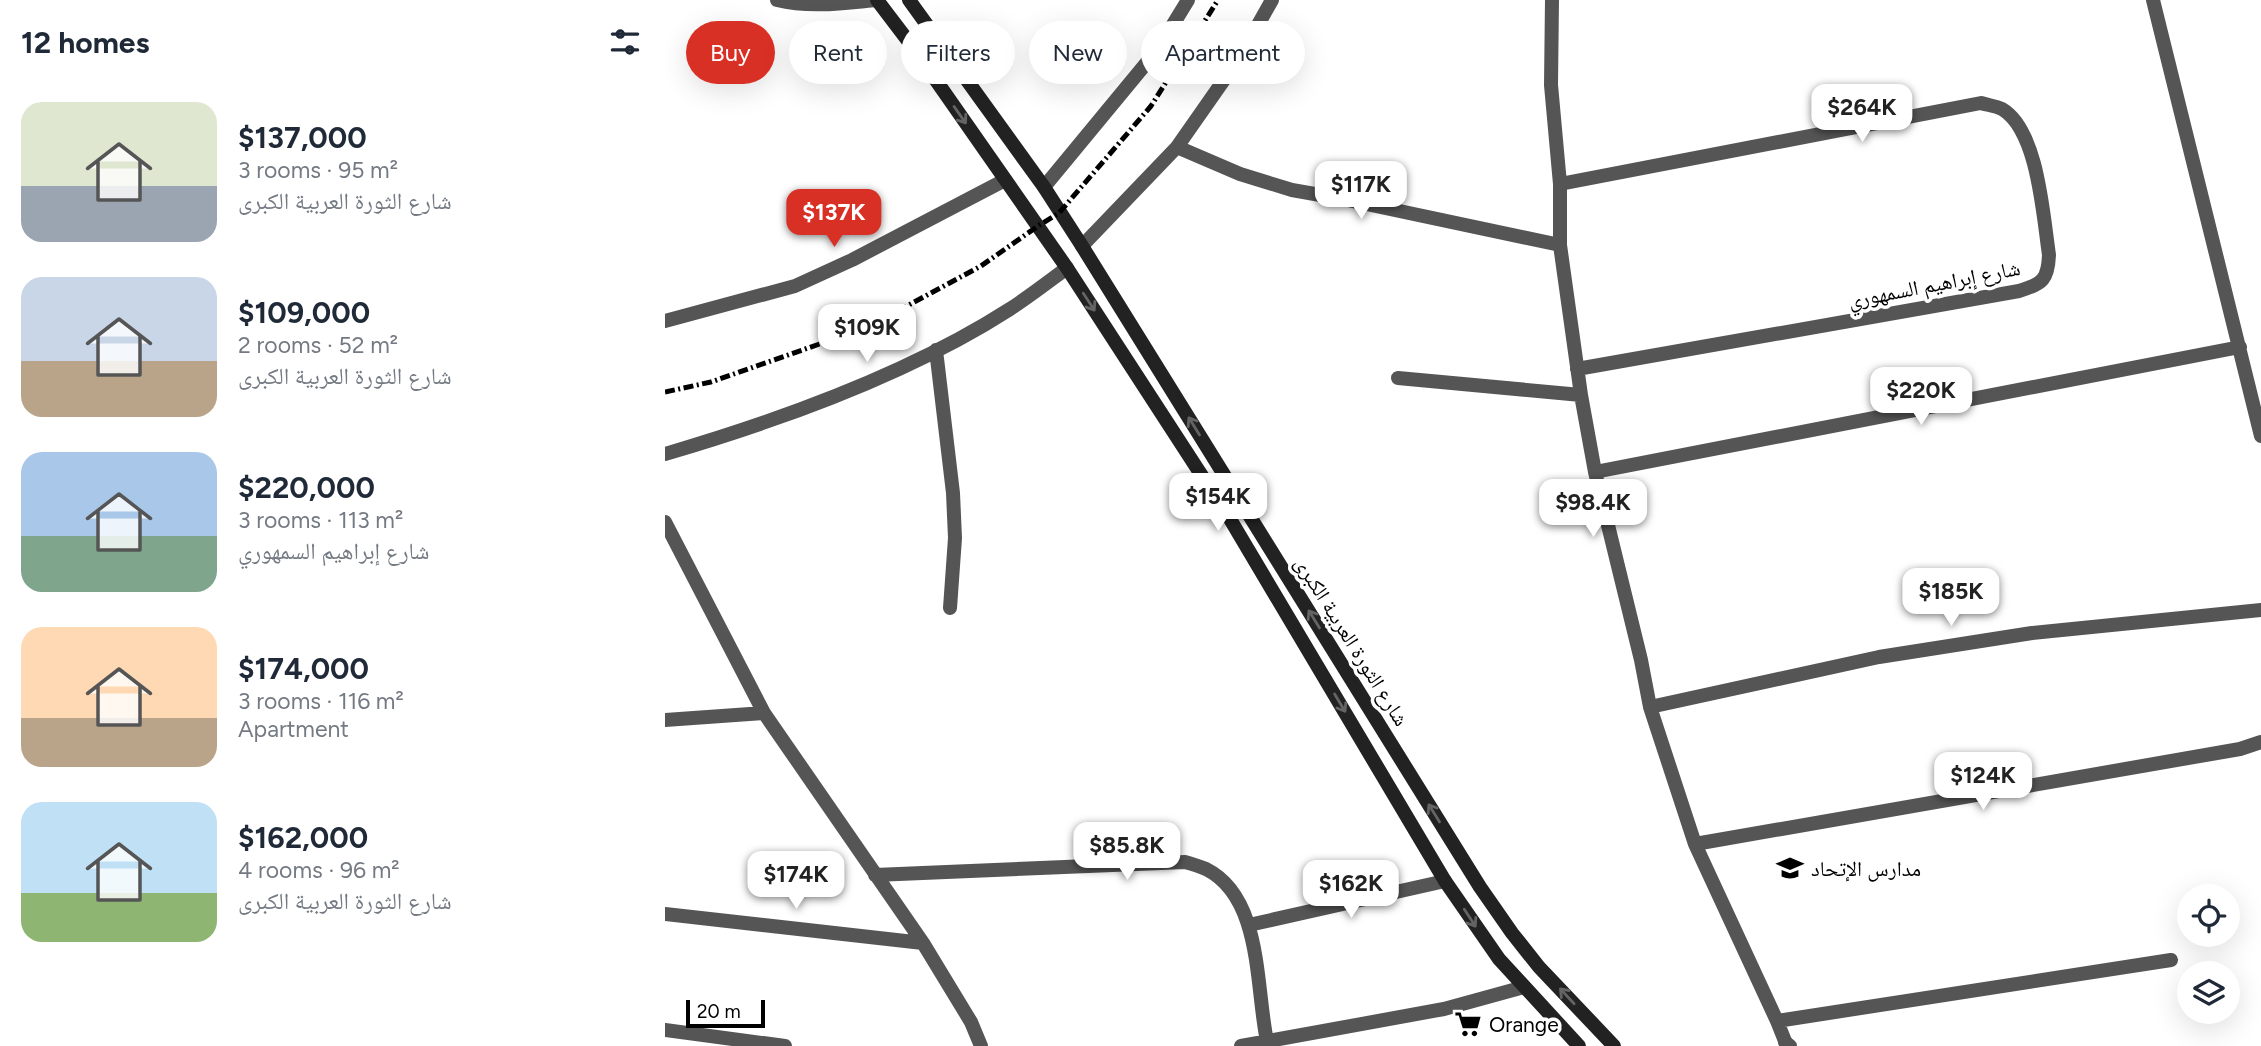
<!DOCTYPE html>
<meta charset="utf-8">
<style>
body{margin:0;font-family:Figtree,"Noto Naskh Arabic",sans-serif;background:#f2f2f3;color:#1f2937;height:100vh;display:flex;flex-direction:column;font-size:26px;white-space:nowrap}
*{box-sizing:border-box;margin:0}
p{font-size:23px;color:#747a83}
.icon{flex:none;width:38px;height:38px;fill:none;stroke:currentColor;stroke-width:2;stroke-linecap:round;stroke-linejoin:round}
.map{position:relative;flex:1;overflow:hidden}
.details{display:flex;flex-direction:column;background:#fff;width:665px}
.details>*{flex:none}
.banner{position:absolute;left:21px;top:21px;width:665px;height:63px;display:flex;gap:14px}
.controls{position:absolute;left:1512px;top:884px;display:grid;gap:14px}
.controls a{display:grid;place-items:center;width:63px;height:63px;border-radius:50%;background:#fff;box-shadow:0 7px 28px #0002;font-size:35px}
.scale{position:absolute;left:21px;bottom:18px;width:79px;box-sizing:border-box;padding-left:7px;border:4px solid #000;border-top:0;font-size:19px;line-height:24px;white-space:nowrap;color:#000;-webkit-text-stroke:5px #fff;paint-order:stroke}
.price{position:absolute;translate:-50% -60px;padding:0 16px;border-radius:14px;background:#fff;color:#222;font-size:23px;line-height:46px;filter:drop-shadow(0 2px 4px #0008)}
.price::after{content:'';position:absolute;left:50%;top:42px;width:21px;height:16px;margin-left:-10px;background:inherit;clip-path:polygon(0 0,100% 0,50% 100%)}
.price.current{background:#d93025;color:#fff}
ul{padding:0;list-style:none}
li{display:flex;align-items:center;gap:21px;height:175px;padding:0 21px}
li span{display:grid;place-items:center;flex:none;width:196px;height:140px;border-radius:21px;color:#555}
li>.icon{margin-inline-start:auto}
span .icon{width:84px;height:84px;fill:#fffc;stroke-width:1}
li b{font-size:30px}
h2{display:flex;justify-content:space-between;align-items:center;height:84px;padding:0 21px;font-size:30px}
.tag{padding:0 24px;border-radius:32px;background:#fff;box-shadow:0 7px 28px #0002;font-size:24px;line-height:63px}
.tag.current{background:#d93025;color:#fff}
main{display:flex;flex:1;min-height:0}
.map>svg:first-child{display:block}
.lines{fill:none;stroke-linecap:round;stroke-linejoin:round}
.minor{stroke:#555;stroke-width:14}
.tertiary{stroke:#555;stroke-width:14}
.secondary{stroke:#222;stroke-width:14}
.rail{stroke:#000;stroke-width:5;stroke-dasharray:10 3.5 2 3.5;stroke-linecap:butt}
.oneway{stroke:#646464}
.labels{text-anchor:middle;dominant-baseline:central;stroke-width:7;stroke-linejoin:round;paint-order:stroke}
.street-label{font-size:21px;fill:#000;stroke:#fff}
.poi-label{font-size:21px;fill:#000;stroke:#fff;text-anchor:start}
</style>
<main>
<section class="details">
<h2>12 homes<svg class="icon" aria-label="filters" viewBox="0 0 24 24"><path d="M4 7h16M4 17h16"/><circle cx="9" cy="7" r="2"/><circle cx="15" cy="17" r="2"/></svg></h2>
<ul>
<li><span style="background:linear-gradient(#dfe7d0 60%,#9aa5b1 0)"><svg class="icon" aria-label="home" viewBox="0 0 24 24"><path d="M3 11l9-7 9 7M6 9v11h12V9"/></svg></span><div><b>$137,000</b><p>3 rooms · 95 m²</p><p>شارع الثورة العربية الكبرى</p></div></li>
<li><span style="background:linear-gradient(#c9d6e8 60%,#b9a48a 0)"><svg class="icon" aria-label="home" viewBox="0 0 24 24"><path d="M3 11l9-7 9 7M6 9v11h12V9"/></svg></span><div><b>$109,000</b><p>2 rooms · 52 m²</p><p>شارع الثورة العربية الكبرى</p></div></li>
<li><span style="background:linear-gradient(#a9c7e8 60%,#7fa58c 0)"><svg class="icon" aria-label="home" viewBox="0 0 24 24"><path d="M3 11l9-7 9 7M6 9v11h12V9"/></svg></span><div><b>$220,000</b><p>3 rooms · 113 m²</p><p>شارع إبراهيم السمهوري</p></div></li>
<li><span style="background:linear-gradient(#ffd9b3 65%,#b9a48a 0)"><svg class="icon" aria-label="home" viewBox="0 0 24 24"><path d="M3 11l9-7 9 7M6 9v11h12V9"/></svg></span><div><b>$174,000</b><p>3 rooms · 116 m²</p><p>Apartment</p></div></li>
<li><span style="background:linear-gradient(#bfe0f5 65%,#8fb573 0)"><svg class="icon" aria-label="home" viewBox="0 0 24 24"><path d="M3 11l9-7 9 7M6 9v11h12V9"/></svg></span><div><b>$162,000</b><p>4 rooms · 96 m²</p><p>شارع الثورة العربية الكبرى</p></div></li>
</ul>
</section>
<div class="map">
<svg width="1596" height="1046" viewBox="0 0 1596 1046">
<rect width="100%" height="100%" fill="#fff"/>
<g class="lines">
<path class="minor" d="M 112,0 C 145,8 179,3 211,0
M 887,0 L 886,85 L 895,184 L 895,245 L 916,395 L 930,472 L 976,660 L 985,707 L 1030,844 L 1112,1021 L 1122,1046
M 1488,0 L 1596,436
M 512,147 L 575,174 L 627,190 L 678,199 L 895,245
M 895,184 L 1316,103 C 1322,105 1331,106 1337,109 C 1373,130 1378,215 1384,255 C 1383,279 1378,284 1354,291 L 912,369
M 379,187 L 493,49 L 523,0
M 417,246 L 512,147 L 575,57 L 607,0
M 0,321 L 130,286 L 187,260 L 340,180
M 271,350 L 288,493 L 290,538 L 285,608
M 733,378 L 916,395
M 0,454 C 116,420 244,374 345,309 C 365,296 383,282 402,268
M 930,472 L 1575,347
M 0,522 L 99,713 L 258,943 L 306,1022 L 316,1046
M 985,707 L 1214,657 L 1367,633 L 1596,610
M 0,720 L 99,713
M 1030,844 L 1575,749 L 1596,742
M 210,875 L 520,862 C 527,864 534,866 541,869 C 599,898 590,991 603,1046
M 0,914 L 258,943
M 584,925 L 780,881
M 1112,1021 L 1506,960
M 0,1030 L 120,1046
M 576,1046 L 779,1009 L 859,987"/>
<path class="tertiary" d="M 1120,1042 L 1125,1046"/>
<path class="secondary" d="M 212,0 L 247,46 L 402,268 L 565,519 L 780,881 L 834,959 L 914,1046
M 244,0 L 379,187 L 417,246 L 815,887 L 847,933 L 874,967 L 949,1046"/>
<path class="rail" d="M 0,392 L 46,382 L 203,327 L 316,266 L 373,226 L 394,213 L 486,106 L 553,0"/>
</g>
<defs><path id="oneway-shaft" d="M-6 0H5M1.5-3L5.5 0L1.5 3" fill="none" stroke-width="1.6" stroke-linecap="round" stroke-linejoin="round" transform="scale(1.75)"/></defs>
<g class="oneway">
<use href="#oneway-shaft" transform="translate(295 115) rotate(55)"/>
<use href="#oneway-shaft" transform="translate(424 302) rotate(57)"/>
<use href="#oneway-shaft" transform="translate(529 426) rotate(-122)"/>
<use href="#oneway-shaft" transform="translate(649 619) rotate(-122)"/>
<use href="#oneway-shaft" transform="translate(675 703) rotate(59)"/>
<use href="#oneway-shaft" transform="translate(769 813) rotate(-122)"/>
<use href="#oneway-shaft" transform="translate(805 918) rotate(57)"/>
<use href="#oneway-shaft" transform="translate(902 996) rotate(-133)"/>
</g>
<defs>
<g id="school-bare" transform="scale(2.1)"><path d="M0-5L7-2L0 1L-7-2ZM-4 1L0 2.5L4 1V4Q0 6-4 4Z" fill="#000" stroke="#fff" stroke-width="2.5" paint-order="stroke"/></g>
<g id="supermarket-bare" transform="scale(2.1)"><path d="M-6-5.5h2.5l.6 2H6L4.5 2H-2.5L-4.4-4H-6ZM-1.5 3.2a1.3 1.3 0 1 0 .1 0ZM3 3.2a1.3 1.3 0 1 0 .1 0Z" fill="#000" stroke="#fff" stroke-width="2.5" paint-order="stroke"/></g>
</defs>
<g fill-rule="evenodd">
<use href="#school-bare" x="1125" y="868"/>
<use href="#supermarket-bare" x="803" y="1024"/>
</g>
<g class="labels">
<g class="street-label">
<text transform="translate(1269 284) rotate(-11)">شارع إبراهيم السمهوري</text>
<text transform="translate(687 641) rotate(58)">شارع الثورة العربية الكبرى</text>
</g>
<g class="poi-label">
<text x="1146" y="868">مدارس الإتحاد</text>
<text x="824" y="1024">Orange</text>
</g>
</g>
</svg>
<div class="controls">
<a><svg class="icon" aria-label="locate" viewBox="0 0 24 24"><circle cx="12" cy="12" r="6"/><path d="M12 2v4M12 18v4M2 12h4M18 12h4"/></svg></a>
<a><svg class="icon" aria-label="layers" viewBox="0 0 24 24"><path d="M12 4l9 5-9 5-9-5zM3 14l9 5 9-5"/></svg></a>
</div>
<div class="scale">20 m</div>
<b class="price" style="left:1197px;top:144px">$264K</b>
<b class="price" style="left:696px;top:221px">$117K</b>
<b class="price current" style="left:169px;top:249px">$137K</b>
<b class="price" style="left:202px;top:364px">$109K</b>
<b class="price" style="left:1256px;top:427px">$220K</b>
<b class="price" style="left:553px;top:533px">$154K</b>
<b class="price" style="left:928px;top:539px">$98.4K</b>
<b class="price" style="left:1286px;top:628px">$185K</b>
<b class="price" style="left:1318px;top:812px">$124K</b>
<b class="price" style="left:462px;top:882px">$85.8K</b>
<b class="price" style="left:131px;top:911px">$174K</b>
<b class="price" style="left:686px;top:920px">$162K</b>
<div class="banner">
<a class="tag current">Buy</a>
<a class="tag">Rent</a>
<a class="tag">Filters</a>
<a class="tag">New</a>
<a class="tag">Apartment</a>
</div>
</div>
</main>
